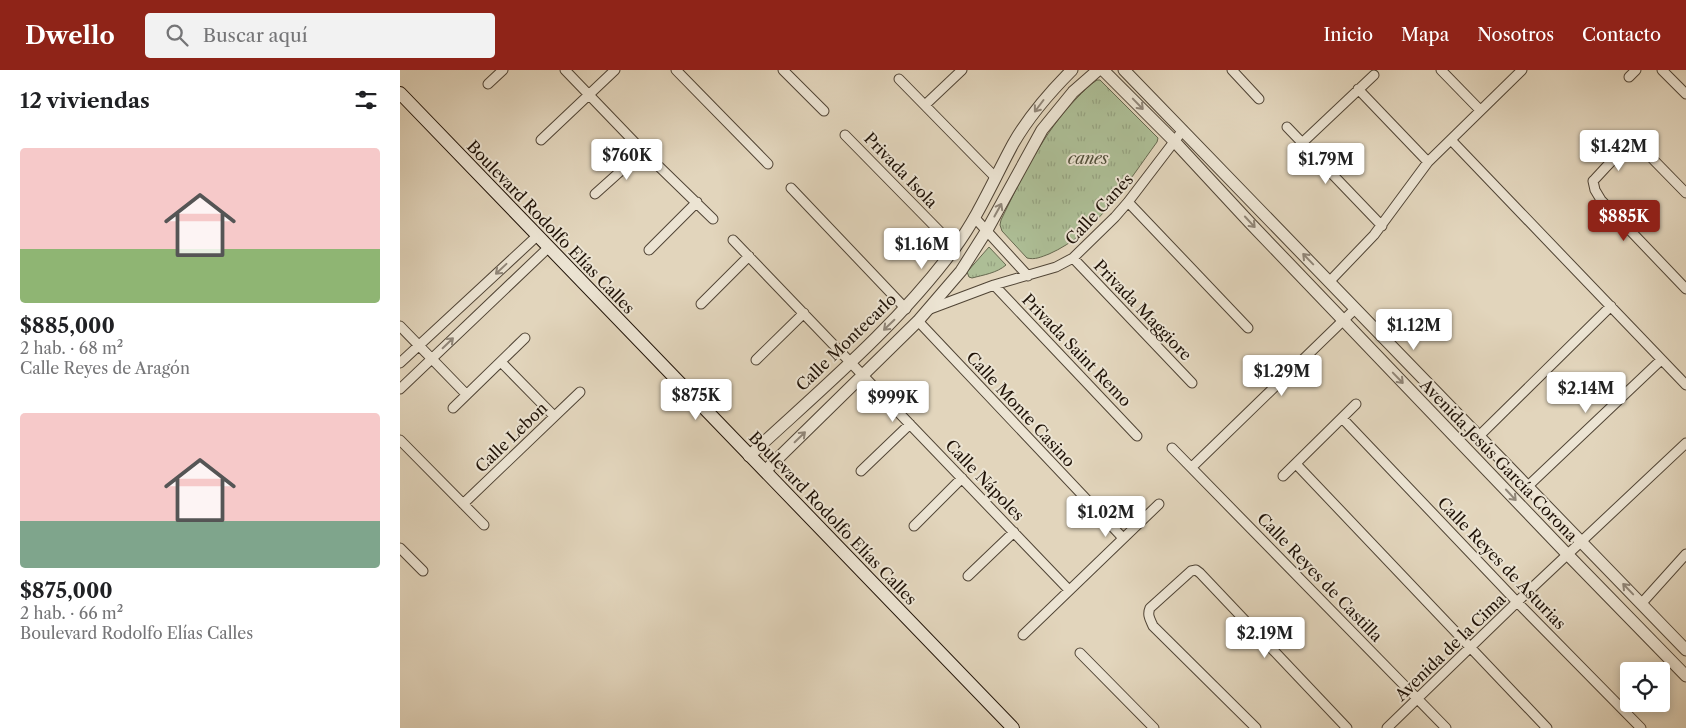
<!DOCTYPE html>
<html lang="es">
<meta charset="utf-8">
<style>
body{margin:0;font-family:"Libre Caslon Text",serif;background:#f2f2f2;color:#202124;height:100vh;display:flex;flex-direction:column;font-size:19px;white-space:nowrap}
*{box-sizing:border-box;margin:0}
p{font-size:16px;color:#757577}
.icon{flex:none;width:28px;height:28px;fill:none;stroke:currentColor;stroke-width:2;stroke-linecap:round;stroke-linejoin:round}
.map{position:relative;flex:1;overflow:hidden}
.details{display:flex;flex-direction:column;background:#fff;width:400px}
.details>*{flex:none}
.fabs{position:absolute;left:1220px;top:592px;display:grid;gap:10px}
.fabs a{display:grid;place-items:center;width:50px;height:50px;border-radius:5px;background:#fff;box-shadow:0 2px 8px #0003;font-size:25px}
.price{position:absolute;translate:-50% -42px;padding:0 11px;border-radius:5px;background:#fff;color:#222;font-size:16px;line-height:32px;filter:drop-shadow(0 1px 2px #0008)}
.price::after{content:'';position:absolute;left:50%;top:30px;width:15px;height:11px;margin-left:-8px;background:inherit;clip-path:polygon(0 0,100% 0,50% 100%)}
.price.on{background:#8f2418;color:#fff}
ul{padding:0;list-style:none}
li{display:grid;align-content:center;gap:10px;height:265px;padding:0 20px}
li span{display:grid;place-items:center;height:155px;border-radius:5px;color:#555}
li>.icon{margin-inline-start:auto}
span .icon{width:90px;height:90px;fill:#fffc;stroke-width:1}
li b{font-size:21px}
h2{display:flex;justify-content:space-between;align-items:center;height:60px;padding:0 20px;font-size:21px}
header{display:flex;align-items:center;gap:30px;box-sizing:border-box;height:70px;padding:0 25px;background:#8f2418;color:#fff}
header strong{font-size:24px}
nav{display:flex;gap:28px;margin-inline-start:auto;font-size:18px}
.search{width:350px;height:45px;background:#f2f2f2;display:flex;align-items:center;gap:12px;box-sizing:border-box;padding:0 18px;border-radius:5px;color:#757577;font-size:19px}
main{display:flex;flex:1;min-height:0}
.map>svg:first-child{display:block}
.park{fill:url(#park-tufts);stroke:#66684f}
.lines{fill:none;stroke-linecap:round;stroke-linejoin:round}
.minor-casing{stroke:#504435;stroke-width:11}
.tertiary-casing{stroke:#504435;stroke-width:13}
.secondary-casing{stroke:#201308;stroke-width:14}
.minor{stroke:#ece4d3;stroke-width:9}
.tertiary{stroke:#ece4d3;stroke-width:11}
.secondary{stroke:#ece4d3;stroke-width:12}
.oneway{stroke:#908678}
.labels{text-anchor:middle;dominant-baseline:central;stroke-width:4;stroke-linejoin:round;paint-order:stroke}
.park-label{font-size:16px;font-style:italic;fill:#514f3a;stroke:#ece4d3}
.street-label{font-size:16px;fill:#201308;stroke:#ece4d3}
</style>
<header>
<strong>Dwello</strong>
<div class="search"><svg class="icon" aria-label="search" viewBox="0 0 24 24"><circle cx="10" cy="10" r="6"/><path d="M15 15l6 6"/></svg>Buscar aquí</div>
<nav><a>Inicio</a><a>Mapa</a><a>Nosotros</a><a>Contacto</a></nav>
</header>
<main>
<section class="details">
<h2>12 viviendas<svg class="icon" aria-label="filters" viewBox="0 0 24 24"><path d="M4 7h16M4 17h16"/><circle cx="9" cy="7" r="2"/><circle cx="15" cy="17" r="2"/></svg></h2>
<ul>
<li><span style="background:linear-gradient(#f6c9c9 65%,#8fb573 0)"><svg class="icon" aria-label="home" viewBox="0 0 24 24"><path d="M3 11l9-7 9 7M6 9v11h12V9"/></svg></span><div><b>$885,000</b><p>2 hab. · 68 m²</p><p>Calle Reyes de Aragón</p></div></li>
<li><span style="background:linear-gradient(#f6c9c9 70%,#7fa58c 0)"><svg class="icon" aria-label="home" viewBox="0 0 24 24"><path d="M3 11l9-7 9 7M6 9v11h12V9"/></svg></span><div><b>$875,000</b><p>2 hab. · 66 m²</p><p>Boulevard Rodolfo Elías Calles</p></div></li>
</ul>
</section>
<div class="map">
<svg width="1286" height="658" viewBox="0 0 1286 658">
<defs>
<pattern id="park-tufts" width="24" height="20" patternUnits="userSpaceOnUse" patternTransform="scale(1.25)"><rect width="24" height="20" fill="#adbe96"/><path d="M3 7l-1-3M5 7V3M7 7l1-3M15 17l-1-3M17 17v-4M19 17l1-3" fill="none" stroke="#95a280"/></pattern>
</defs>
<rect width="100%" height="100%" fill="#e2d5bc"/>
<filter id="stains"><feTurbulence type="fractalNoise" baseFrequency=".004" numOctaves="4"/><feColorMatrix values="0 0 0 0 .2 0 0 0 0 .09 0 0 0 0 .02 0 0 0 .5 -.17"/></filter>
<radialGradient id="worn" r=".72"><stop offset=".6" stop-color="#630" stop-opacity="0"/><stop offset="1" stop-color="#630" stop-opacity=".3"/></radialGradient>
<path class="park" d="M 697,10 L 700,10 L 758,68 L 757,72 C 727,113 697,163 649,184 C 641,187 635,190 627,188 L 602,161 L 600,155 L 601,150 C 622,107 643,63 677,28 C 683,22 689,15 697,10 Z
M 589,177 L 606,195 C 597,203 583,205 572,208 L 569,207 L 567,202 Z"/>
<g class="lines">
<g class="minor-casing">
<path id="minor" d="M 165,0 L 243,81 L 313,149
M 276,0 L 368,94
M 383,0 L 424,41
M 832,0 L 859,29
M 1041,0 L 1080,40
M 1262,0 L 1286,24
M 1229,7 L 1236,0
M 499,9 L 596,108
M 88,14 L 103,0
M 958,19 L 1028,92
M 525,35 L 562,0
M 887,57 L 982,156
M 445,65 L 556,178
M 141,70 L 215,0
M 1051,70 L 1286,315
M 902,73 L 974,5
M 391,118 L 506,239
M 1286,123 L 1239,75 C 1236,74 1235,74 1231,75 C 1222,78 1201,103 1193,111 L 1195,120 L 1201,130 L 1286,219
M 195,124 L 243,81
M 728,132 L 848,258
M 574,147 L 628,206
M 333,170 L 669,520
M 249,180 L 297,132
M 673,188 L 792,313
M 929,212 L 974,165 L 1028,92 L 1122,0
M 594,215 L 737,366
M 301,234 L 349,186
M 530,239 L 594,215 L 656,197 L 673,188 L 715,147 L 728,132 L 783,60
M 518,251 L 723,468
M 0,256 L 66,324
M 356,290 L 404,243
M 101,292 L 154,346
M 0,293 L 137,166
M 0,319 L 148,178
M 53,338 L 125,268
M 942,348 L 1117,532 L 1241,658
M 1079,366 L 1211,236
M 0,370 L 84,455
M 772,378 L 1046,658
M 896,394 L 1147,658
M 792,397 L 955,239
M 461,401 L 510,354
M 883,406 L 956,334
M 1128,416 L 1261,290
M 63,434 L 180,322
M 514,456 L 562,408
M 0,478 L 23,501
M 568,506 L 614,462
M 1241,534 L 1286,484
M 623,565 L 759,434
M 680,583 L 754,658
M 856,658 L 753,556 C 750,549 747,545 750,538 L 791,501 L 796,500 L 800,503 L 947,658
M 987,658 L 1117,532 L 1286,373"/>
</g>
<g class="tertiary-casing">
<path id="tertiary" d="M 703,0 L 774,71 L 851,154 L 1168,485 L 1286,606
M 724,0 L 1286,580
M 349,386 C 420,320 496,257 554,179 C 578,147 594,109 613,74 C 629,46 650,22 672,0
M 365,401 L 518,251 L 561,201 L 587,160 L 642,60 L 673,22 L 698,0"/>
</g>
<g class="secondary-casing">
<path id="secondary" d="M 0,23 L 613,658"/>
</g>
<use href="#minor" class="minor"/>
<use href="#tertiary" class="tertiary"/>
<use href="#secondary" class="secondary"/>
</g>
<defs><path id="oneway-shaft" d="M-6 0H5M1.5-3L5.5 0L1.5 3" fill="none" stroke-width="1.6" stroke-linecap="round" stroke-linejoin="round" transform="scale(1.25)"/></defs>
<g class="oneway">
<use href="#oneway-shaft" transform="translate(738 34) rotate(46)"/>
<use href="#oneway-shaft" transform="translate(639 36) rotate(127)"/>
<use href="#oneway-shaft" transform="translate(598 140) rotate(-61)"/>
<use href="#oneway-shaft" transform="translate(850 152) rotate(47)"/>
<use href="#oneway-shaft" transform="translate(908 189) rotate(-134)"/>
<use href="#oneway-shaft" transform="translate(101 199) rotate(137)"/>
<use href="#oneway-shaft" transform="translate(489 255) rotate(136)"/>
<use href="#oneway-shaft" transform="translate(48 273) rotate(-44)"/>
<use href="#oneway-shaft" transform="translate(998 308) rotate(46)"/>
<use href="#oneway-shaft" transform="translate(400 367) rotate(-44)"/>
<use href="#oneway-shaft" transform="translate(1111 425) rotate(47)"/>
<use href="#oneway-shaft" transform="translate(1228 519) rotate(-134)"/>
</g>
<g class="labels">
<g class="park-label">
<text x="688" y="88">canes</text>
</g>
<g class="street-label">
<text transform="translate(501 100) rotate(46)">Privada Isola</text>
<text transform="translate(699 139) rotate(-47)">Calle Canés</text>
<text transform="translate(151 157) rotate(46)">Boulevard Rodolfo Elías Calles</text>
<text transform="translate(743 240) rotate(46)">Privada Maggiore</text>
<text transform="translate(446 272) rotate(-44)">Calle Montecarlo</text>
<text transform="translate(677 280) rotate(46)">Privada Saint Remo</text>
<text transform="translate(621 339) rotate(47)">Calle Monte Casino</text>
<text transform="translate(111 367) rotate(-44)">Calle Lebon</text>
<text transform="translate(1099 390) rotate(46)">Avenida Jesús García Corona</text>
<text transform="translate(585 410) rotate(46)">Calle Nápoles</text>
<text transform="translate(433 448) rotate(46)">Boulevard Rodolfo Elías Calles</text>
<text transform="translate(1102 493) rotate(46)">Calle Reyes de Asturias</text>
<text transform="translate(920 507) rotate(46)">Calle Reyes de Castilla</text>
<text transform="translate(1050 577) rotate(-44)">Avenida de la Cima</text>
</g>
</g>
<rect width="100%" height="100%" filter="url(#stains)"/>
<rect width="100%" height="100%" fill="url(#worn)"/>
</svg>
<div class="fabs">
<a><svg class="icon" aria-label="locate" viewBox="0 0 24 24"><circle cx="12" cy="12" r="6"/><path d="M12 2v4M12 18v4M2 12h4M18 12h4"/></svg></a>
</div>
<b class="price" style="left:1219px;top:102px">$1.42M</b>
<b class="price" style="left:227px;top:111px">$760K</b>
<b class="price" style="left:926px;top:115px">$1.79M</b>
<b class="price on" style="left:1224px;top:172px">$885K</b>
<b class="price" style="left:522px;top:200px">$1.16M</b>
<b class="price" style="left:1014px;top:281px">$1.12M</b>
<b class="price" style="left:882px;top:327px">$1.29M</b>
<b class="price" style="left:1186px;top:344px">$2.14M</b>
<b class="price" style="left:296px;top:351px">$875K</b>
<b class="price" style="left:493px;top:353px">$999K</b>
<b class="price" style="left:706px;top:468px">$1.02M</b>
<b class="price" style="left:865px;top:589px">$2.19M</b>
</div>
</main>
